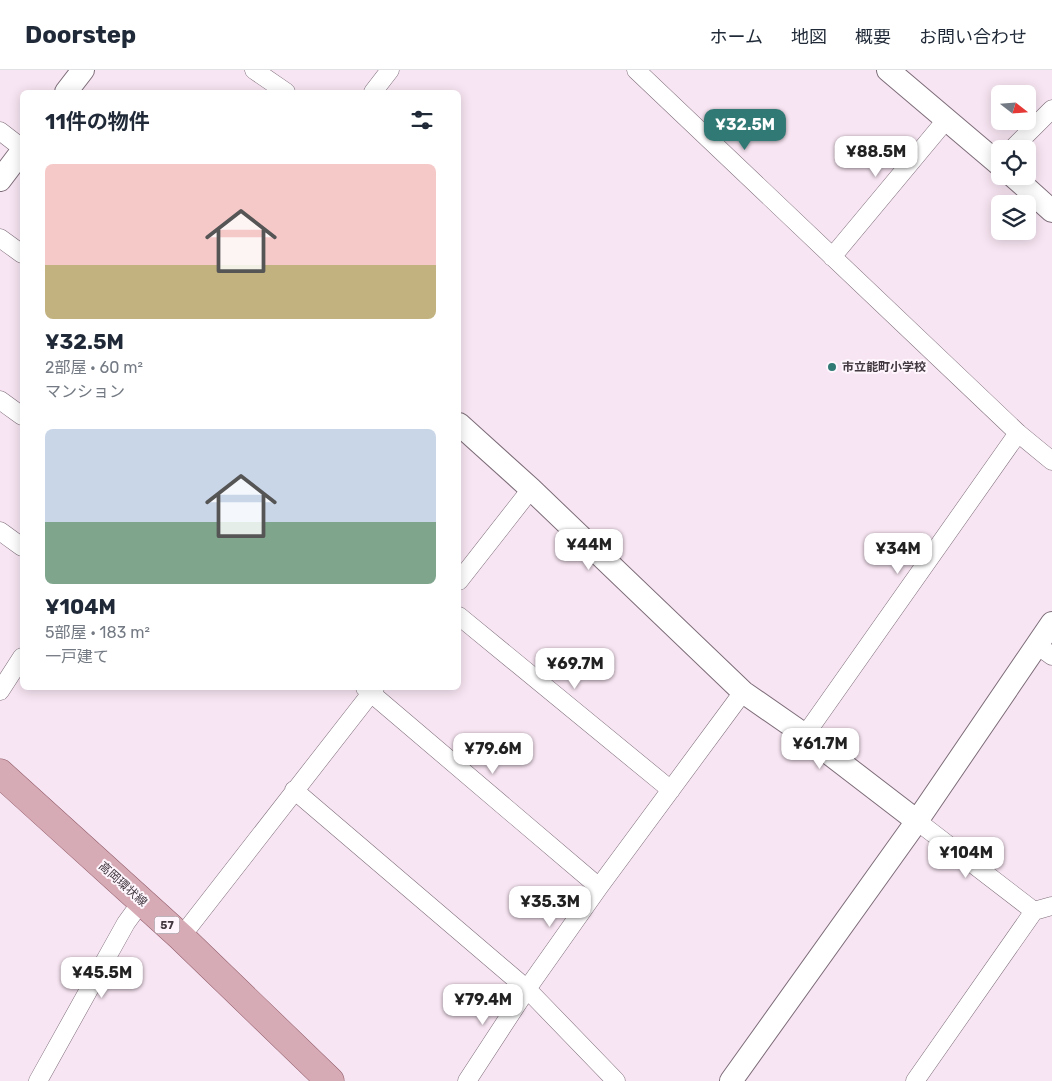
<!DOCTYPE html>
<html lang="ja">
<meta charset="utf-8">
<style>
body{margin:0;font-family:Rubik,"Noto Sans JP",sans-serif;background:#f2f2f3;color:#1f2937;height:100vh;display:flex;flex-direction:column;font-size:19px;white-space:nowrap}
*{box-sizing:border-box;margin:0}
p{font-size:16px;color:#747a83}
.icon{flex:none;width:28px;height:28px;fill:none;stroke:currentColor;stroke-width:2;stroke-linecap:round;stroke-linejoin:round}
.map{position:relative;flex:1;overflow:hidden}
.drawer{position:absolute;left:20px;top:20px;width:441px;height:600px;display:flex;flex-direction:column;background:#fff;border-radius:8px;box-shadow:0 2px 12px #0003}
.drawer>*{flex:none}
.needle{width:32px;rotate:107deg}
.tools{position:absolute;left:991px;top:15px;display:grid;gap:10px}
.tools a{display:grid;place-items:center;width:45px;height:45px;border-radius:8px;background:#fff;box-shadow:0 2px 12px #0003;font-size:25px}
.price{position:absolute;translate:-50% -42px;padding:0 11px;border-radius:10px;background:#fff;color:#222;font-size:16px;line-height:32px;filter:drop-shadow(0 1px 2px #0008)}
.price::after{content:'';position:absolute;left:50%;top:30px;width:15px;height:11px;margin-left:-8px;background:inherit;clip-path:polygon(0 0,100% 0,50% 100%)}
.price.on{background:#317974;color:#fff}
ul{padding:0;list-style:none}
li{display:grid;align-content:center;gap:10px;height:265px;padding:0 25px}
li span{display:grid;place-items:center;height:155px;border-radius:8px;color:#555}
li>.icon{margin-inline-start:auto}
span .icon{width:90px;height:90px;fill:#fffc;stroke-width:1}
li b{font-size:21px}
h2{display:flex;justify-content:space-between;align-items:center;height:60px;padding:0 25px;font-size:21px}
header{display:flex;align-items:center;gap:30px;box-sizing:border-box;height:70px;padding:0 25px;background:#fff;border-bottom:1px solid #e0e1e3}
header strong{font-size:24px}
nav{display:flex;gap:28px;margin-inline-start:auto;font-size:18px}
.map>svg:first-child{display:block}
.lines{fill:none;stroke-linecap:round;stroke-linejoin:round}
.minor-casing{stroke:#7d6d79;stroke-width:19}
.tertiary-casing{stroke:#7d6d79;stroke-width:24}
.primary-casing{stroke:#925f6c;stroke-width:29}
.minor{stroke:#fff;stroke-width:18}
.tertiary{stroke:#fff;stroke-width:22}
.primary{stroke:#d7abb5;stroke-width:28}
.poi-dot{fill:#317974;stroke:#fef6fc;stroke-width:2}
.labels{text-anchor:middle;dominant-baseline:central;stroke-width:4;stroke-linejoin:round;paint-order:stroke}
.shield{fill:#fef6fc;stroke:#7a7278;stroke-width:1}
.shield-label{font-size:11px;font-weight:bold;fill:#41393f}
.poi-label{font-size:12px;font-weight:bold;fill:#41393f;stroke:#fef6fc;text-anchor:start}
.street-label{font-size:12px;fill:#41393f;stroke:#fef6fc}
</style>
<header>
<strong>Doorstep</strong>
<nav><a>ホーム</a><a>地図</a><a>概要</a><a>お問い合わせ</a></nav>
</header>
<div class="map">
<svg width="1052" height="1011" viewBox="0 0 1052 1011">
<rect width="100%" height="100%" fill="#f8e5f3"/>
<g class="lines">
<g class="minor-casing">
<path id="minor" d="M 254,0 L 286,22
M 636,0 L 1018,363 L 1052,391
M 373,22 L 390,0
M 0,61 L 22,78
M 1012,79 L 1052,39
M 0,168 L 22,184
M 832,187 L 946,50
M 0,330 L 22,346
M 0,461 L 22,477
M 459,511 L 531,419
M 459,546 L 671,720
M 1037,575 L 1052,586
M 365,618 L 599,817
M 0,621 L 22,587
M 805,665 L 1018,363
M 294,720 L 527,919 L 616,1011
M 917,751 L 1034,841
M 181,867 L 375,618
M 38,1011 L 126,853 L 142,831
M 467,1011 L 527,919 L 599,817 L 743,622
M 915,1011 L 1034,841 L 1052,836"/>
</g>
<g class="tertiary-casing">
<path id="tertiary" d="M 888,0 L 1000,95
M 66,22 L 83,0
M 1013,106 L 1052,141
M 0,110 L 22,81
M 459,354 L 531,419 L 743,622 L 805,665 L 917,751
M 731,1011 L 917,751 L 1052,553"/>
</g>
<g class="primary-casing">
<path id="primary" d="M 0,703 L 181,867 L 330,1011"/>
</g>
<use href="#minor" class="minor"/>
<use href="#tertiary" class="tertiary"/>
<use href="#primary" class="primary"/>
</g>
<circle class="poi-dot" cx="832" cy="297" r="5"/>
<g class="labels">
<rect class="shield" x="154.5" y="846.5" width="25" height="17" rx="4"/>
<g class="shield-label">
<text x="167" y="855">57</text>
</g>
<g class="poi-label">
<text x="842" y="297">市立能町小学校</text>
</g>
<g class="street-label">
<text transform="translate(123 814) rotate(42)">高岡環状線</text>
</g>
</g>
</svg>
<div class="tools">
<a><svg class="needle" viewBox="-14 -14 28 28"><path d="M0-13l5 13h-10z" fill="#e53935"/><path d="M0 13l5-13h-10z" fill="#747a83"/></svg></a>
<a><svg class="icon" aria-label="locate" viewBox="0 0 24 24"><circle cx="12" cy="12" r="6"/><path d="M12 2v4M12 18v4M2 12h4M18 12h4"/></svg></a>
<a><svg class="icon" aria-label="layers" viewBox="0 0 24 24"><path d="M12 4l9 5-9 5-9-5zM3 14l9 5 9-5"/></svg></a>
</div>
<b class="price on" style="left:745px;top:81px">¥32.5M</b>
<b class="price" style="left:876px;top:108px">¥88.5M</b>
<b class="price" style="left:589px;top:501px">¥44M</b>
<b class="price" style="left:898px;top:505px">¥34M</b>
<b class="price" style="left:575px;top:620px">¥69.7M</b>
<b class="price" style="left:820px;top:700px">¥61.7M</b>
<b class="price" style="left:493px;top:705px">¥79.6M</b>
<b class="price" style="left:966px;top:809px">¥104M</b>
<b class="price" style="left:550px;top:858px">¥35.3M</b>
<b class="price" style="left:102px;top:929px">¥45.5M</b>
<b class="price" style="left:483px;top:956px">¥79.4M</b>
<section class="drawer">
<h2>11件の物件<svg class="icon" aria-label="filters" viewBox="0 0 24 24"><path d="M4 7h16M4 17h16"/><circle cx="9" cy="7" r="2"/><circle cx="15" cy="17" r="2"/></svg></h2>
<ul>
<li><span style="background:linear-gradient(#f6c9c9 65%,#c2b280 0)"><svg class="icon" aria-label="home" viewBox="0 0 24 24"><path d="M3 11l9-7 9 7M6 9v11h12V9"/></svg></span><div><b>¥32.5M</b><p>2部屋 · 60 m²</p><p>マンション</p></div></li>
<li><span style="background:linear-gradient(#c9d6e8 60%,#7fa58c 0)"><svg class="icon" aria-label="home" viewBox="0 0 24 24"><path d="M3 11l9-7 9 7M6 9v11h12V9"/></svg></span><div><b>¥104M</b><p>5部屋 · 183 m²</p><p>一戸建て</p></div></li>
</ul>
</section>
</div>
